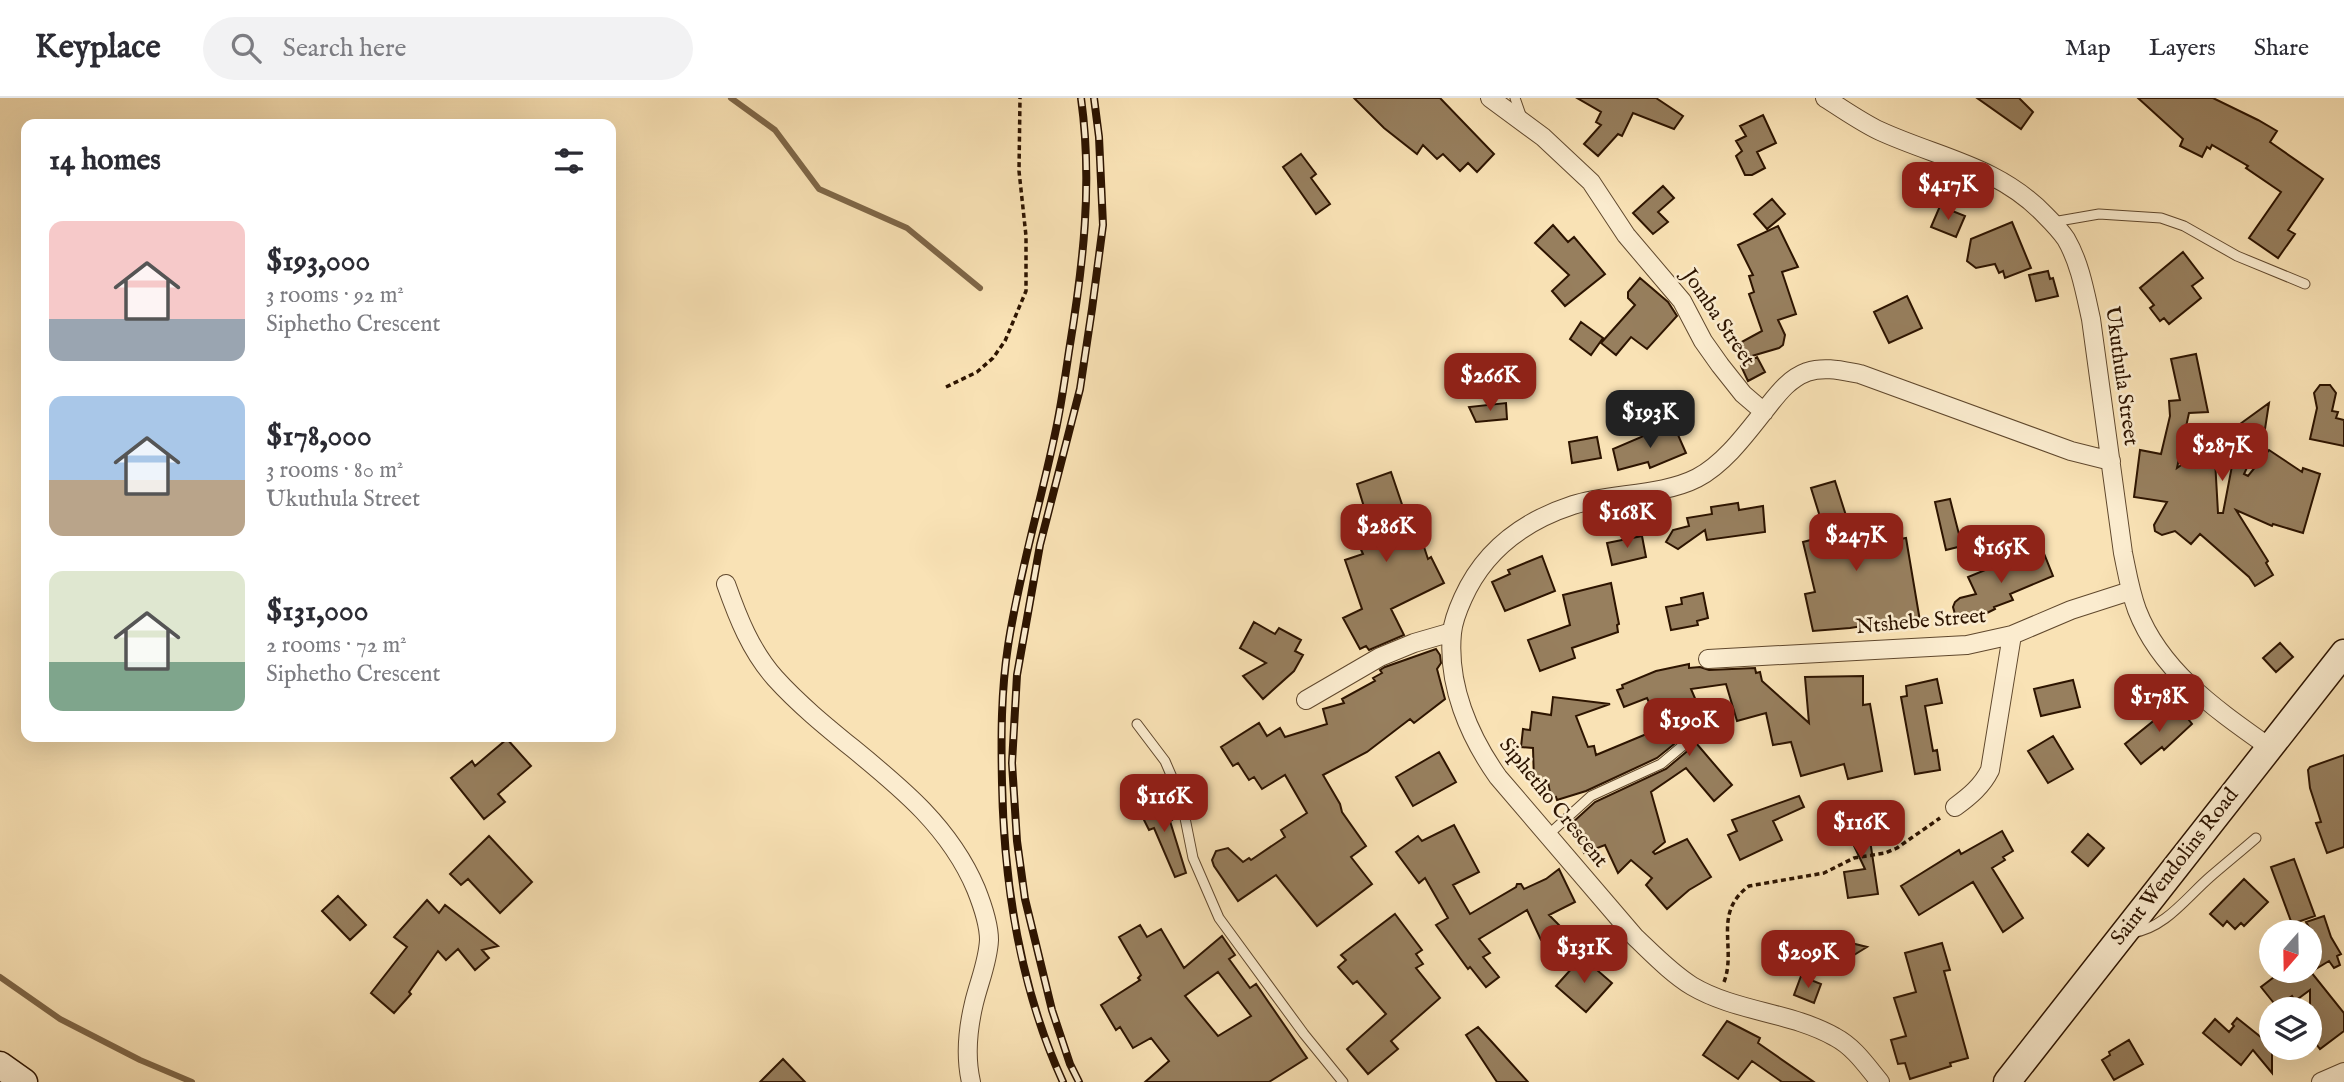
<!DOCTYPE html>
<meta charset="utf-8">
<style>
body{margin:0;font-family:"IM FELL English",serif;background:#f2f2f3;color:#2b2b33;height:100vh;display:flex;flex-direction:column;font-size:26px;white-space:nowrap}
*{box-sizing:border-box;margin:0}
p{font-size:23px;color:#7c7c81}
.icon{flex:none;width:38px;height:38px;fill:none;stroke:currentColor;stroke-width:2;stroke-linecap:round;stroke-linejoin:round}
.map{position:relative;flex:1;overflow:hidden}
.sheet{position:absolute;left:21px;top:21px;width:595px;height:623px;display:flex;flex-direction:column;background:#fff;border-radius:14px;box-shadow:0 7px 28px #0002}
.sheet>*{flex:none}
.needle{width:46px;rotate:200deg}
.buttons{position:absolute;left:2259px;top:822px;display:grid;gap:14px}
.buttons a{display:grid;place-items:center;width:63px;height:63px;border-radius:50%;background:#fff;box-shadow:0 7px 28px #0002;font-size:35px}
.price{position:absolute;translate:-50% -60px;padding:0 16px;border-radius:14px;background:#8f2418;color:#fff;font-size:23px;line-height:46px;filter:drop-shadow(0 2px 4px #0008)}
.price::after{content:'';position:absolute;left:50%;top:42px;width:21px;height:16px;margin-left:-10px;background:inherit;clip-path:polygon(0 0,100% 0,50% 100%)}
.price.current{background:#222;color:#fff}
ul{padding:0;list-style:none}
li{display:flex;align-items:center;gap:21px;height:175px;padding:0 28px}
li span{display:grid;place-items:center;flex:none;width:196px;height:140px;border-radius:14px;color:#555}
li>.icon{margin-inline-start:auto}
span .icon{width:84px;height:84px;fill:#fffc;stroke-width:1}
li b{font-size:30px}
h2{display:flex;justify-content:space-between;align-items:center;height:84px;padding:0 28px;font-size:30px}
header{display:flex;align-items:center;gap:42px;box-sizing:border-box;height:98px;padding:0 35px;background:#fff;border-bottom:2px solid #e1e1e2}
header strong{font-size:33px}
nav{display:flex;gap:38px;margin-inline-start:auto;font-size:24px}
.search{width:490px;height:63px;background:#f2f2f3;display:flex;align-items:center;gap:18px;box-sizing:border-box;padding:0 24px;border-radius:38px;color:#7c7c81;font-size:26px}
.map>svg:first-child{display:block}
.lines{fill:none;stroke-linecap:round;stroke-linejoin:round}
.stream{stroke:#7e6647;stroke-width:6}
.building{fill:#977f5e;stroke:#2d1400;stroke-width:2;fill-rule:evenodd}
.lane-casing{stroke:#60482d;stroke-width:11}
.street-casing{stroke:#60482d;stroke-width:20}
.secondary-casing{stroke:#2d1400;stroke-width:29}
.path{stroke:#2d1400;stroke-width:3.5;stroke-dasharray:5 3.5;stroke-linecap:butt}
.lane{stroke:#fbeccf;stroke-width:9}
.street{stroke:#fbeccf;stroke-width:18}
.secondary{stroke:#fbeccf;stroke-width:26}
.rail-casing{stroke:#2d1400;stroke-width:8}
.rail{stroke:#fbeccf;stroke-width:5;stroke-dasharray:16;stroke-linecap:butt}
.labels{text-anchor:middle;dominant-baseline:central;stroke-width:5;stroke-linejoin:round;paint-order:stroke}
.street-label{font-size:21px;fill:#2d1400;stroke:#fbeccf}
</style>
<header>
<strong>Keyplace</strong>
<div class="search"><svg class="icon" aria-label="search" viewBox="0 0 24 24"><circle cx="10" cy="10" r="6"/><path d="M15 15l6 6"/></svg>Search here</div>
<nav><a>Map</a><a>Layers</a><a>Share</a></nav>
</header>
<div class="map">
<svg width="2344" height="984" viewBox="0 0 2344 984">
<rect width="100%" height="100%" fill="#f9e2b5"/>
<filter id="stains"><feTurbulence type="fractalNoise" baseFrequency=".00286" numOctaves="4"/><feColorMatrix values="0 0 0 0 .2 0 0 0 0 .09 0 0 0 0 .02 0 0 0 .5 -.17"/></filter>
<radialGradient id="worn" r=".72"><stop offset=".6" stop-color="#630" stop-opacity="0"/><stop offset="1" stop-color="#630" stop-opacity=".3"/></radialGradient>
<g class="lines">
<path class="stream" d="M 731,0 L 775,32 L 819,91 L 907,130 L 980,190
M 0,879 L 60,921 L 140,962 L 192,984"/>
</g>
<path class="building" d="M 1354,0 L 1440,0 L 1494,56 L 1477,74 L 1468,65 L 1460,73 L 1443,56 L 1437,61 L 1423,47 L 1417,56 L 1384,30 Z
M 1577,0 L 1656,0 L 1683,18 L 1674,31 L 1633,15 L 1622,38 L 1618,36 L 1598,58 L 1584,46 L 1601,27 L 1596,24 L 1601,14 Z
M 1977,0 L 2019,0 L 2033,14 L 2021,31 Z
M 2138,0 L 2213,0 L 2258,22 L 2277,33 L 2270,44 L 2323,81 L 2288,132 L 2295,136 L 2278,160 L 2249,140 L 2281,94 L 2246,70 L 2248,68 L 2212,47 L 2210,51 L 2207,49 L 2202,59 L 2180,48 L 2183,41 Z
M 1763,17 L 1776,45 L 1757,54 L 1765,70 L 1752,77 L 1745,77 L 1736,58 L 1742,53 L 1736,43 L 1746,38 L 1740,28 Z
M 1301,56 L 1316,76 L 1311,80 L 1330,106 L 1316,116 L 1283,69 Z
M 1663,88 L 1674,100 L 1658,114 L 1668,124 L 1653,136 L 1633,115 Z
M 1772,101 L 1785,116 L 1767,131 L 1754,116 Z
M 1940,108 L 1965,118 L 1956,139 L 1931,129 Z
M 2012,124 L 2031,170 L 2005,180 L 2003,173 L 1999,175 L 1995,166 L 1976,170 L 1967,163 L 1971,141 Z
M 1553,127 L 1568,144 L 1574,139 L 1605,176 L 1565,208 L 1552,193 L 1569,177 L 1535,145 Z
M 1778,128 L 1798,169 L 1782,174 L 1796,216 L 1778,222 L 1785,237 L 1783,247 L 1779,250 L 1745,260 L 1738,246 L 1762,233 L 1749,196 L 1754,194 L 1749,178 L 1753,177 L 1738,147 Z
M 2183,154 L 2203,180 L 2192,188 L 2201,200 L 2169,226 L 2164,220 L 2160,223 L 2150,210 L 2154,207 L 2140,190 Z
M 2048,173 L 2050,181 L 2053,180 L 2058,198 L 2036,203 L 2029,177 Z
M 1640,180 L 1668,204 L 1677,218 L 1647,251 L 1631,239 L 1616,257 L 1601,245 L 1635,207 L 1628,200 L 1628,194 Z
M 1907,198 L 1922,230 L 1889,245 L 1874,214 Z
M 1581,224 L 1603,240 L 1591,257 L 1570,241 Z
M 2196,256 L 2208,314 L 2189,315 L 2177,370 L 2214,344 L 2218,415 L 2223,415 L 2240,326 L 2269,305 L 2265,331 L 2244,376 L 2248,378 L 2269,352 L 2302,374 L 2303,370 L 2320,376 L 2303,435 L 2273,426 L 2272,428 L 2236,412 L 2268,463 L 2266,465 L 2273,477 L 2255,488 L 2249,479 L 2200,436 L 2191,446 L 2175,433 L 2162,437 L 2155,433 L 2154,427 L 2167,404 L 2134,399 L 2140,352 L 2161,356 L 2170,318 L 2169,303 L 2180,302 L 2171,261 Z
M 1757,259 L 1765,274 L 1748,283 L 1741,268 Z
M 2320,287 L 2330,287 L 2336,295 L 2332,313 L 2338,314 L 2336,320 L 2344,322 L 2344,348 L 2310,341 L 2317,310 L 2314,295 Z
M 1506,305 L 1507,321 L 1476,324 L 1469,309 Z
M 1662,330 L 1664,335 L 1675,330 L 1686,355 L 1650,370 L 1648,364 L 1618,372 L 1613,351 Z
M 1597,339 L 1601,360 L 1572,365 L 1569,344 Z
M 1391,374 L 1408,424 L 1415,422 L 1428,461 L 1431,459 L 1444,485 L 1391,511 L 1404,537 L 1369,552 L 1366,548 L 1360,551 L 1343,520 L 1362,511 L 1345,462 L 1363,456 L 1351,430 L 1368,422 L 1357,386 Z
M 1835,383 L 1849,427 L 1857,428 L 1864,443 L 1883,439 L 1884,444 L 1906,440 L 1920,523 L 1888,527 L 1888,524 L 1850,530 L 1813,533 L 1805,496 L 1815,494 L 1803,444 L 1826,438 L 1811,390 Z
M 1950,401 L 1962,448 L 1946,452 L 1935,404 Z
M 1738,405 L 1739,412 L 1763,408 L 1765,434 L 1707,442 L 1705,432 L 1678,451 L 1666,444 L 1673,432 L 1689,428 L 1687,420 L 1712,416 L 1711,409 Z
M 1642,438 L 1646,459 L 1612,467 L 1607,445 Z
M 2043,453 L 2053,478 L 2010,496 L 2013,502 L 1994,509 L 1995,511 L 1971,523 L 1966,524 L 1956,520 L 1953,509 L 1955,504 L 1960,500 L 1976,496 L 1968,479 L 2029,454 L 2030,457 Z
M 1542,458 L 1555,493 L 1505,513 L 1492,484 L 1510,476 L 1508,472 Z
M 1611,485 L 1619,526 L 1617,527 L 1618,534 L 1572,550 L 1575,560 L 1540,573 L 1528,542 L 1570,527 L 1563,497 Z
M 1703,495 L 1708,520 L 1697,523 L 1698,527 L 1671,532 L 1666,509 L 1682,506 L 1681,500 Z
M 1254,524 L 1275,536 L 1279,530 L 1301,542 L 1295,553 L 1303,557 L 1294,573 L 1263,601 L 1243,578 L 1266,565 L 1240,550 Z
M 2280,545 L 2293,559 L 2276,574 L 2263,560 Z
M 1436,551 L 1440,557 L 1441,565 L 1437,571 L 1445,601 L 1414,625 L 1410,621 L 1367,654 L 1323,677 L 1340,706 L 1342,714 L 1366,748 L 1351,759 L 1372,786 L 1317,828 L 1276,777 L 1238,803 L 1214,768 L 1212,762 L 1216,753 L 1228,750 L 1243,764 L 1249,760 L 1251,762 L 1285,739 L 1281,732 L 1307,715 L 1285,677 L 1262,691 L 1254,679 L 1249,682 L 1238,665 L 1233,668 L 1221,649 L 1259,625 L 1267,638 L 1280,630 L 1285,639 L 1327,626 L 1323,611 L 1344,605 L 1342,601 L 1375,583 L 1373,580 L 1382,575 L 1380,572 L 1385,569 Z
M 1689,566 L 1689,570 L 1700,569 L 1709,572 L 1755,570 L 1756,575 L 1760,574 L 1762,583 L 1809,625 L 1805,579 L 1863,578 L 1863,607 L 1870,606 L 1882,673 L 1848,681 L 1844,666 L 1801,678 L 1791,644 L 1773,647 L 1766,615 L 1737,623 L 1726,586 L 1691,591 L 1709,633 L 1701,637 L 1703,641 L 1696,645 L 1732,687 L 1714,703 L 1686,670 L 1651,694 L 1665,744 L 1653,754 L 1655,756 L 1687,741 L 1711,779 L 1689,792 L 1667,811 L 1646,787 L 1652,780 L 1631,762 L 1618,775 L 1605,747 L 1584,755 L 1572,725 L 1595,704 L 1666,671 L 1691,650 L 1693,644 L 1691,640 L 1684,638 L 1657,660 L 1586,693 L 1557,702 L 1556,699 L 1551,700 L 1548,684 L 1534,684 L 1533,650 L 1521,649 L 1523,631 L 1530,632 L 1532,614 L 1551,617 L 1553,599 L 1610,606 L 1576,618 L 1588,649 L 1594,648 L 1596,657 L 1661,630 L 1647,600 L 1624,609 L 1617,592 L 1623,590 L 1622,587 L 1656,573 Z
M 1937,581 L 1942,605 L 1925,608 L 1933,653 L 1937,652 L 1940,672 L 1915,676 L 1901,599 L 1907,598 L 1906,588 Z
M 2073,582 L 2080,609 L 2041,618 L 2034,591 Z
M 2172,608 L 2178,615 L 2181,612 L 2192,626 L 2164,652 L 2162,649 L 2141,666 L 2125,646 Z
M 2053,638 L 2073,671 L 2048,685 L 2028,653 Z
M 507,641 L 531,668 L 498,696 L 505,704 L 484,721 L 451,680 L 472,663 L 475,668 Z
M 1439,654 L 1456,684 L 1413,708 L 1396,679 Z
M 2344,657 L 2344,749 L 2327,755 L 2316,725 L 2321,724 L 2310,690 L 2308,672 L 2310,669 Z
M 1799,698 L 1804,709 L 1773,723 L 1782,742 L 1740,762 L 1728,737 L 1737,733 L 1732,722 Z
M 1162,701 L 1172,722 L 1170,723 L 1186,775 L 1175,779 L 1154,730 L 1149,732 L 1139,712 Z
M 1866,715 L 1878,796 L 1848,800 L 1844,774 L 1865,771 L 1848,735 L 1851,733 L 1846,722 Z
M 1454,727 L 1479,774 L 1453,787 L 1470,816 L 1516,789 L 1517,786 L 1521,786 L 1524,791 L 1546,781 L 1559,771 L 1575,804 L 1549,817 L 1564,832 L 1549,849 L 1541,842 L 1527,812 L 1479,841 L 1490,855 L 1483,859 L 1499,879 L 1486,889 L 1470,869 L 1468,871 L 1436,827 L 1448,820 L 1425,780 L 1419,785 L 1396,754 L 1418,738 L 1422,743 Z
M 2002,733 L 2013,753 L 2003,759 L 2005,762 L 1992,770 L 2023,820 L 2003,834 L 1973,784 L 1919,817 L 1901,788 L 1959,752 L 1961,756 Z
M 2088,736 L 2104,750 L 2088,768 L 2072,754 Z
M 489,738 L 532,784 L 500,815 L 468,781 L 461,787 L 450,776 Z
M 2294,761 L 2315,818 L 2292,826 L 2271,769 Z
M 2244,781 L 2268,804 L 2244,828 L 2241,825 L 2235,831 L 2227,823 L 2223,828 L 2210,816 Z
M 338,798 L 366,827 L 350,842 L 322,813 Z
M 427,802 L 439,815 L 445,807 L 498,848 L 482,852 L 489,860 L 475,872 L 458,851 L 446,862 L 438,853 L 409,894 L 411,896 L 394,915 L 371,895 L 407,849 L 394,839 Z
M 1395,816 L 1422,852 L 1416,856 L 1423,866 L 1416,870 L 1440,900 L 1391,943 L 1398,951 L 1368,976 L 1347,951 L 1386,916 L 1357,883 L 1353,886 L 1338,869 L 1346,862 L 1341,857 Z
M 2324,818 L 2331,839 L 2341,856 L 2337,858 L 2340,867 L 2334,870 L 2329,863 L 2311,874 L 2344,915 L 2344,933 L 2320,951 L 2310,938 L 2310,892 L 2295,903 L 2292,898 L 2277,909 L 2261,889 L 2282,873 L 2310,873 L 2310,852 L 2319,846 L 2306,824 Z
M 1140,827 L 1147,839 L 1161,831 L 1184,870 L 1222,838 L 1235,857 L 1229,861 L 1250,890 L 1256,886 L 1307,960 L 1269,984 L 1145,984 L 1169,963 L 1151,940 L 1133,950 L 1120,929 L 1116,932 L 1101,907 L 1140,882 L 1138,880 L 1141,877 L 1119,839 ZM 1218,874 L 1251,918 L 1218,938 L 1185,898 Z
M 1839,842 L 1867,849 L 1831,871 Z
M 1942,845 L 1950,872 L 1944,873 L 1968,960 L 1950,965 L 1951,968 L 1910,981 L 1905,965 L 1898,966 L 1891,942 L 1906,938 L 1894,900 L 1916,894 L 1905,855 Z
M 1582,859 L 1612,885 L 1586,914 L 1556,888 Z
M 1801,878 L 1821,886 L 1814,905 L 1794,897 Z
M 2237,920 L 2272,948 L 2272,975 L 2253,952 L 2241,967 L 2203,935 L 2215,921 L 2229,934 L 2234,928 L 2232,926 Z
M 1727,923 L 1760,940 L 1758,945 L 1814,984 L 1782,984 L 1752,963 L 1738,981 L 1703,957 Z
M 1478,929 L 1491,943 L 1528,984 L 1497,984 L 1466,937 Z
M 2129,942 L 2143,966 L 2114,982 L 2102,962 L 2110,957 L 2109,954 Z
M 783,961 L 805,984 L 760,984 Z"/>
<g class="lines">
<g class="lane-casing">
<path id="lane" d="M 1515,0 L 1522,20
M 2053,124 L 2099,116 L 2161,120 L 2184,128 L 2237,158 L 2305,186
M 1137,626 L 1165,663 L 1181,700 L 1193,760 L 1219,820 L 1304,936 L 1343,984
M 1548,737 L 1591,698 L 1661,666 L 1686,645
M 2132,835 C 2165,830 2186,800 2210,779 C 2225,766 2241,753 2256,740"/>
</g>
<g class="street-casing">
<path id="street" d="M 1490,0 L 1543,39 L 1591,84 L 1626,137 L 1682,203 L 1703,243 L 1720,267 L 1743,296 L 1764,314
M 1825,0 C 1843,11 1861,24 1880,33 C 1939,60 1998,68 2045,117 C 2052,124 2060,132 2066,141 C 2080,165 2085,194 2091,221 L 2123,455 C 2127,474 2130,493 2137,512 C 2161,574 2217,612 2269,649
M 726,486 C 738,520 751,553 775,580 C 841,653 936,696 976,791 C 982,806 989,826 989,842 C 988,864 979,884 974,905 C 968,930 965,958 971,984
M 1708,561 L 1967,547 L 2012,537 L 2071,512 L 2130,493
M 1306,602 L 1380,559 L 1414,545 L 1452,534
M 1955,709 C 1970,698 1982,688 1990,672 L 2012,537
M 1880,984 C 1866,967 1854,949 1835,939 C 1791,914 1736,914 1692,888 C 1671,875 1653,856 1635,839 L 1498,679 C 1469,638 1447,587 1452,535 C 1453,523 1458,511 1463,500 C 1484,453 1524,423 1573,407 C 1610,395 1662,398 1697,380 C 1724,366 1746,336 1765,312 C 1777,297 1788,281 1807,274 C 1825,268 1843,273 1860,276 L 2071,353 L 2111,363
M 2321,984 L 2344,974"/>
</g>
<g class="secondary-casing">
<path id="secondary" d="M 0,967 L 24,984
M 2007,984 L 2344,555"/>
</g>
<path class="path" d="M 946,289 L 977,274 L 993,260 L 1005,243 L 1026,193 L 1026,138 L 1019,73 L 1020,0
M 1724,884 C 1737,850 1712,815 1749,788 L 1824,775 L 1854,760 L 1885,755 L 1897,750 L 1940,720"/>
<use href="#lane" class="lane"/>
<use href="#street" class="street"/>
<use href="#secondary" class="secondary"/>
<g class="rail-casing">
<path id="rail" d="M 1063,984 C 1020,890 1004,788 1002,685 C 1001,639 1001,594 1008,548 C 1019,476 1040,407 1055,336 C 1061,309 1065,280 1069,253 C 1083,168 1093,86 1081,0
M 1079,984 L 1070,966 L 1052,912 L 1025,801 L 1017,743 L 1012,665 L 1017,577 L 1040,447 L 1080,291 L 1092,211 L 1103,127 L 1099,39 L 1094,0"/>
</g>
<use href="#rail" class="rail"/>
</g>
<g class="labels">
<g class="street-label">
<text transform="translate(1718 220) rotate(56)">Jomba Street</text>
<text transform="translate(2121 278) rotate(82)">Ukuthula Street</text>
<text transform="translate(1921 524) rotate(-5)">Ntshebe Street</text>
<text transform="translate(1553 705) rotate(51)">Siphetho Crescent</text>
<text transform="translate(2175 769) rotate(-52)">Saint Wendolins Road</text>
</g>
</g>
<rect width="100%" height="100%" filter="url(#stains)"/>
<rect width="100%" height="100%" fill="url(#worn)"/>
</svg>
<div class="buttons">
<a><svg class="needle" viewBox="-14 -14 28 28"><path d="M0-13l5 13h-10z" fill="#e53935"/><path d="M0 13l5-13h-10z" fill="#7c7c81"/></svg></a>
<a><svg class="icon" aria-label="layers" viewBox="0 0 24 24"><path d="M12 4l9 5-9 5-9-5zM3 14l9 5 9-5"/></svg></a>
</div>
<b class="price" style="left:1948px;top:124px">$417K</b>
<b class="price" style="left:1490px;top:315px">$266K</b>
<b class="price current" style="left:1650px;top:352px">$193K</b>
<b class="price" style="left:2222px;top:385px">$287K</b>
<b class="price" style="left:1627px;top:452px">$168K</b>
<b class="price" style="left:1386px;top:466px">$286K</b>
<b class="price" style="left:1856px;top:475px">$247K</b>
<b class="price" style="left:2001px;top:487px">$165K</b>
<b class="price" style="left:2159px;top:636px">$178K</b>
<b class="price" style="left:1689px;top:660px">$190K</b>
<b class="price" style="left:1164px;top:736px">$116K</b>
<b class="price" style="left:1861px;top:762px">$116K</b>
<b class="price" style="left:1584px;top:887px">$131K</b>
<b class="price" style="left:1808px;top:892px">$209K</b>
<section class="sheet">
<h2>14 homes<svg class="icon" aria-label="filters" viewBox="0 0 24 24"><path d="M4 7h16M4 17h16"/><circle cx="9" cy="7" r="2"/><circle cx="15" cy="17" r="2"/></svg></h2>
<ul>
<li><span style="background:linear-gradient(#f6c9c9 70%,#9aa5b1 0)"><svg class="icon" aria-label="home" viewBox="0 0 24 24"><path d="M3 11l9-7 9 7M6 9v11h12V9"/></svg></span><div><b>$193,000</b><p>3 rooms · 92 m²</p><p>Siphetho Crescent</p></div></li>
<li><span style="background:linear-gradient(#a9c7e8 60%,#b9a48a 0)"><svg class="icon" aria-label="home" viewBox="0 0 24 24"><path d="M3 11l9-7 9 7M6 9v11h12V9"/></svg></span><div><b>$178,000</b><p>3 rooms · 80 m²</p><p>Ukuthula Street</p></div></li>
<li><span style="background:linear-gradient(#dfe7d0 65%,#7fa58c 0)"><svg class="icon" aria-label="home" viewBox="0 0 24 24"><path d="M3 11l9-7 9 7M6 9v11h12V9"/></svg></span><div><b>$131,000</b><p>2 rooms · 72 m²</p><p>Siphetho Crescent</p></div></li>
</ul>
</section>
</div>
